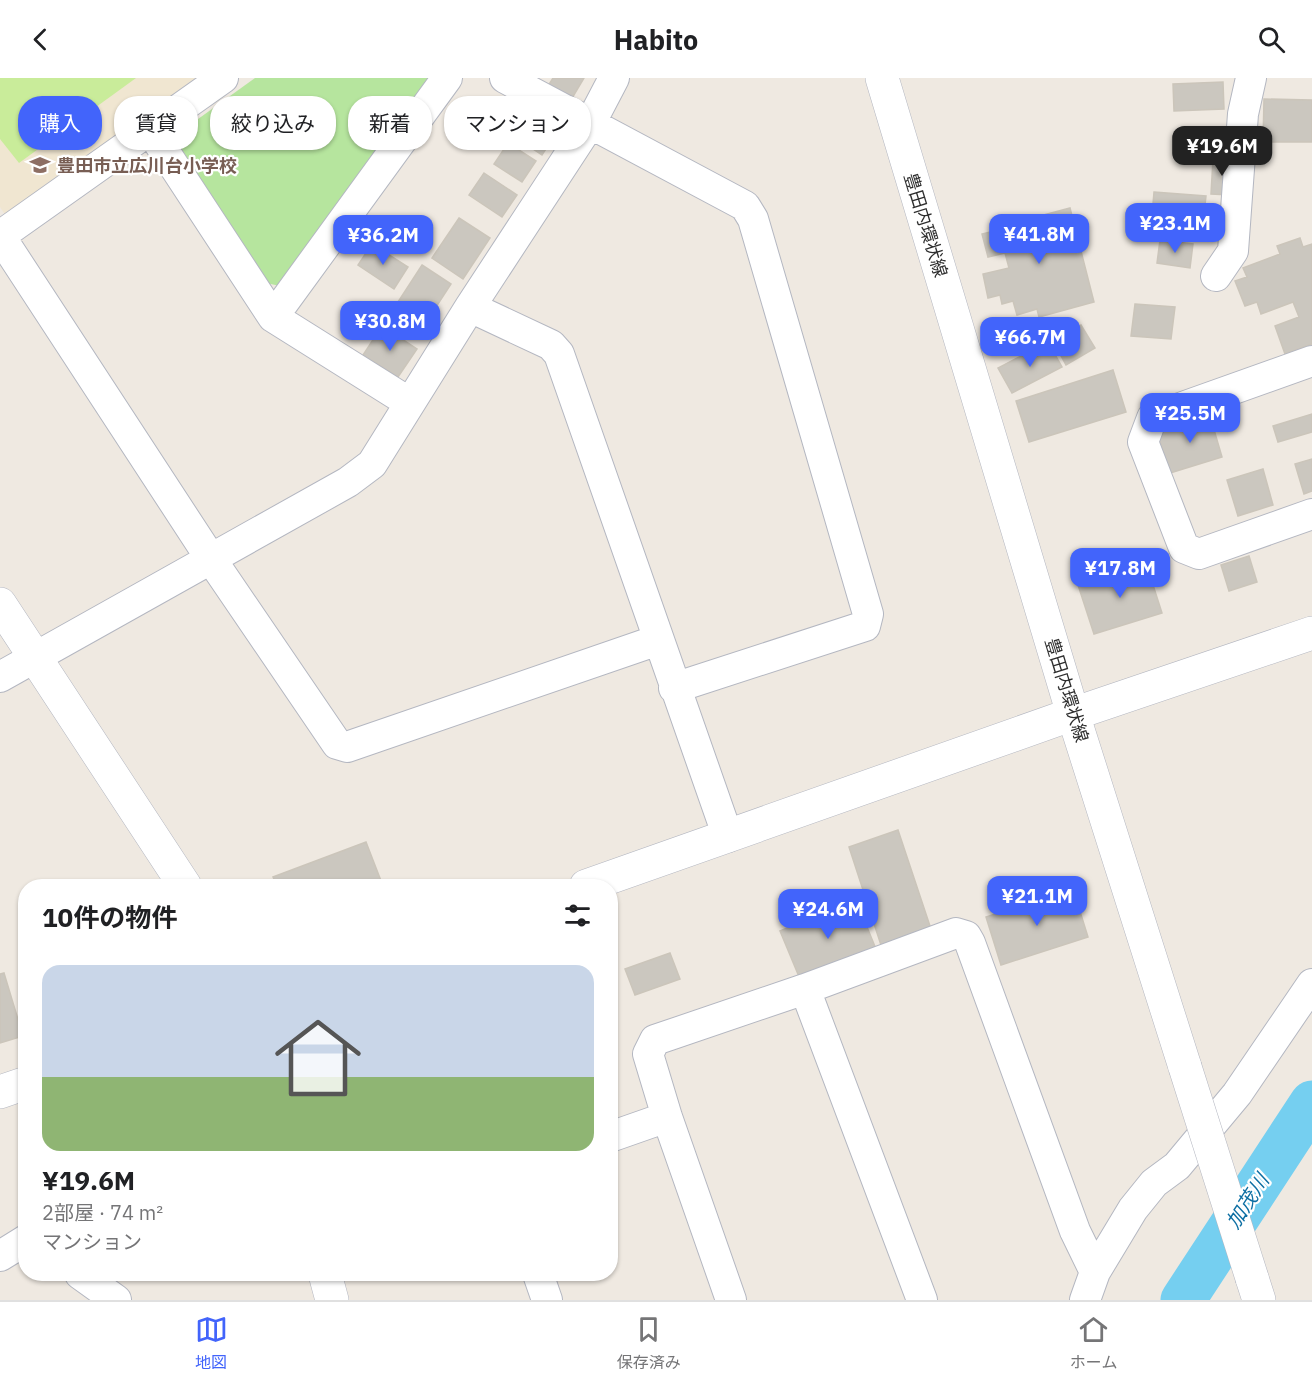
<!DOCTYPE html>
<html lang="ja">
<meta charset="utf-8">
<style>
body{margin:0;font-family:"IBM Plex Sans","Noto Sans JP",sans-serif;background:#f6f6f6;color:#202124;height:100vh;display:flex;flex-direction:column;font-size:22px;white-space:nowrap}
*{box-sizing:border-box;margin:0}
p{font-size:20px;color:#757577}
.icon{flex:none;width:33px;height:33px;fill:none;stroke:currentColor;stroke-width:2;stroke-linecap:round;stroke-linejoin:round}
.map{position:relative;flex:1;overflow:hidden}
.panel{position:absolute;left:18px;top:801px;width:600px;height:402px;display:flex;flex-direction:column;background:#fff;border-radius:24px;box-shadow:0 2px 4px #0004}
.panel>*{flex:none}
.hud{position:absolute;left:18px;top:18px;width:600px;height:54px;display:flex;gap:12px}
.price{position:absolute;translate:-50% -51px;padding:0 14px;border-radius:12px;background:#4264fb;color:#fff;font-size:20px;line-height:39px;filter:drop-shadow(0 2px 3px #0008)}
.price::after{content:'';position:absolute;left:50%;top:36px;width:18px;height:14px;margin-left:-9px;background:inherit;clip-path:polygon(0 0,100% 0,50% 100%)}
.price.active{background:#222;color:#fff}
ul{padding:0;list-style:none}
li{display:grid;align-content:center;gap:12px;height:318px;padding:0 24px}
li span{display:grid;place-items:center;height:186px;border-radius:18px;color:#555}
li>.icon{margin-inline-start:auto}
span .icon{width:108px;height:108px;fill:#fffc;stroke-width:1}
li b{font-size:26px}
h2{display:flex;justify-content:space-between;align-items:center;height:72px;padding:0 24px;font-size:26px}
.pill{padding:0 21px;border-radius:24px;background:#fff;box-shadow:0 2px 4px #0004;font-size:21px;line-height:54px}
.pill.active{background:#4264fb;color:#fff}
header{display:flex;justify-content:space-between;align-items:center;height:78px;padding:0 24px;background:#fff;font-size:27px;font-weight:800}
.tab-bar{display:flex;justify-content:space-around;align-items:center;height:84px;border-top:2px solid #e0e0e0;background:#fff;font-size:16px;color:#757577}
.tab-bar a{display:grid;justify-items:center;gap:3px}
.tab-bar .active{color:#4264fb}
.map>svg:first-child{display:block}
.education{fill:#f0e6d1}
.green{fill:#b6e59e}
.pitch{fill:#c9ec9a}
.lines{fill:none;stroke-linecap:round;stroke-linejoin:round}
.river{stroke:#75cff0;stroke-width:45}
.building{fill:#cbc7bf;stroke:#cbc5ba;stroke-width:1.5}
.minor-casing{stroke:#b4b7c1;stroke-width:32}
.tertiary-casing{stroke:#b4b7c1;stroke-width:34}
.minor{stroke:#fff;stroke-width:30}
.tertiary{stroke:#fff;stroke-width:33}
.tertiary-bridge-casing{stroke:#b4b7c1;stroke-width:34;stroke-linecap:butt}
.tertiary-bridge{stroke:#fff;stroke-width:33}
.labels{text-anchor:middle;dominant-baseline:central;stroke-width:4.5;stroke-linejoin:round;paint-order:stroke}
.education-label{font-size:18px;font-weight:bold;fill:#785e54;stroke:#fff;text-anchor:start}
.street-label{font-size:18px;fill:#2e2e2e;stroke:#fff}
.water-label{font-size:20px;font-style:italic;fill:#0d6fa3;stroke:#fff}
</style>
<header><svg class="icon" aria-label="back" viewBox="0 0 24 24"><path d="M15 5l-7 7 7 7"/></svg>Habito<svg class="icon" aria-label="search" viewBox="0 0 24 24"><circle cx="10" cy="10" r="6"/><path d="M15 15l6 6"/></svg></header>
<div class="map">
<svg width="1312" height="1222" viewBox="0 0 1312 1222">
<rect width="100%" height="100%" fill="#efe9e1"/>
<path class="education" d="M 0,0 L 202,0 L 6,138 L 0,129 Z"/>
<path class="green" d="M 255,0 L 433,0 L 285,209 L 266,205 L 175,66 L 180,54 Z"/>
<path class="pitch" d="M 0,0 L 136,0 L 19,85 L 0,61 Z"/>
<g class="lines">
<path class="river" d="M 1183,1222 L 1312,1025"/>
</g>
<path class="building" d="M 553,0 L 584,0 L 571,22 L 548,8 Z
M 1223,4 L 1224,31 L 1174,33 L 1173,6 Z
M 1264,21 L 1312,22 L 1312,64 L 1263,64 Z
M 523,27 L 559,51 L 542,77 L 506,53 Z
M 508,65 L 536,83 L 522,104 L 494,86 Z
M 1213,81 L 1232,82 L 1230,117 L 1211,116 Z
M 484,95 L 517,117 L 502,139 L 469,117 Z
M 1154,114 L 1206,118 L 1202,154 L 1151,149 Z
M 1070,130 L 1094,224 L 1039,239 L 1037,231 L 1017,237 L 1013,223 L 1002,226 L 1000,217 L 988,220 L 983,196 L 1009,190 L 1005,175 L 988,179 L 982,156 L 1022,146 L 1021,143 Z
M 459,140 L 490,160 L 463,201 L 432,180 Z
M 1300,160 L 1303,169 L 1312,166 L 1312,266 L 1285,276 L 1275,248 L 1299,239 L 1293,224 L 1261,236 L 1257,224 L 1245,228 L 1235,203 L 1247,199 L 1243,190 L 1280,176 L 1277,168 Z
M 1160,162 L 1193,166 L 1190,190 L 1157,185 Z
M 372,166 L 408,189 L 394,211 L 358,187 Z
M 422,187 L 451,206 L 425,246 L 396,227 Z
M 1135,226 L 1175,229 L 1171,261 L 1131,258 Z
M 1081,247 L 1095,270 L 1066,287 L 1053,263 Z
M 382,248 L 417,271 L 398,299 L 363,277 Z
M 1048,264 L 1062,289 L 1012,315 L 998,290 Z
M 1113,292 L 1126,334 L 1029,364 L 1016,323 Z
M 1312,336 L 1312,354 L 1278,364 L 1273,348 Z
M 1210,338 L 1222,379 L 1170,395 L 1157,354 Z
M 1312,381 L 1312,413 L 1304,416 L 1295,386 Z
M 1263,391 L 1273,427 L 1238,438 L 1227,402 Z
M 1249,478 L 1257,504 L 1229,513 L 1221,487 Z
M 1146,485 L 1162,535 L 1094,556 L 1078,507 Z
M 898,752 L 931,851 L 881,867 L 849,769 Z
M 366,764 L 383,808 L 277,808 L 273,799 Z
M 1073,811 L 1088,859 L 1001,887 L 986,839 Z
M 856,822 L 876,871 L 800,901 L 780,853 Z
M 670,875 L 680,901 L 635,917 L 625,891 Z
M 4,895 L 23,958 L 0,965 L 0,896 Z"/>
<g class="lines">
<g class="minor-casing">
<path id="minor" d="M 505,0 L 745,128 L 753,141 L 868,536 L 865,548 L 674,610
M 151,53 L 273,239 L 410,325
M 0,158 L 211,481 L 337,666 L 347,669 L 658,562
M 0,158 L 223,0
M 1216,198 L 1233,173 L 1243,36 L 1251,0
M 470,229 L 551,267 L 559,276 L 728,759
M 273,239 L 447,0
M 1312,283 L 1152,340 L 1143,364 L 1184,470 L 1199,476 L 1312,436
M 0,599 L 348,404 L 372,386 L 470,229 L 591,44 L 614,0
M 805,911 L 922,1222
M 610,1059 L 667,1039
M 0,1178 L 26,1162
M 80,1196 L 116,1222
M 538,1196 L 547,1222
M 731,1222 L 667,1039 L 648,976 L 655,962 L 805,911 L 956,855 L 966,858 L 970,865 L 1075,1153 L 1095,1194
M 1085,1222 L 1095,1194 L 1133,1131 L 1154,1105 L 1177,1088 L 1237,1016 L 1312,906"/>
</g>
<g class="tertiary-casing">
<path id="tertiary" d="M 882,0 L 1073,636 L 1185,989
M 0,526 L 185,808
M 586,808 L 1073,636 L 1312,555
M 0,1014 L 26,1005
M 325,1196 L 332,1222
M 1252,1200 L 1259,1222"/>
</g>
<use href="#minor" class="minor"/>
<use href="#tertiary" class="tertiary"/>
<g class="tertiary-bridge-casing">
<path id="tertiary-bridge" d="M 1185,989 L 1252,1200"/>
</g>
<use href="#tertiary-bridge" class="tertiary-bridge"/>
</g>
<defs>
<g id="school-bare" transform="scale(1.62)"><path d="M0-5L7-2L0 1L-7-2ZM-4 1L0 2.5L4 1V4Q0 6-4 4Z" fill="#8d6e63" stroke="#fff" stroke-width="2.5" paint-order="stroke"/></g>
</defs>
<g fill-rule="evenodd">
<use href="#school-bare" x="40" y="87"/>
</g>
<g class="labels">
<g class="education-label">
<text x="57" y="87">豊田市立広川台小学校</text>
</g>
<g class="street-label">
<text transform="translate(926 147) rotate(73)">豊田内環状線</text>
<text transform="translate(1067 612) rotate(73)">豊田内環状線</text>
</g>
<g class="water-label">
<text transform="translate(1247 1123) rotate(-57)">加茂川</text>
</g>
</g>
</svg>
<b class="price active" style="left:1222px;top:99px">¥19.6M</b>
<b class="price" style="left:1175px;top:176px">¥23.1M</b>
<b class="price" style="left:1039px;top:187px">¥41.8M</b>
<b class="price" style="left:383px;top:188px">¥36.2M</b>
<b class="price" style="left:390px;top:274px">¥30.8M</b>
<b class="price" style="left:1030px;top:290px">¥66.7M</b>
<b class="price" style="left:1190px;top:366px">¥25.5M</b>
<b class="price" style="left:1120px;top:521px">¥17.8M</b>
<b class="price" style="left:1037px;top:849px">¥21.1M</b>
<b class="price" style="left:828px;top:862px">¥24.6M</b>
<div class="hud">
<a class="pill active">購入</a>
<a class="pill">賃貸</a>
<a class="pill">絞り込み</a>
<a class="pill">新着</a>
<a class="pill">マンション</a>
</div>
<section class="panel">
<h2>10件の物件<svg class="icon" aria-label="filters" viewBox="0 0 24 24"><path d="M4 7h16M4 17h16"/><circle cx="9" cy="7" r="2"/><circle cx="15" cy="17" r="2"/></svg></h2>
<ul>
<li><span style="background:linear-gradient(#c9d6e8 60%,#8fb573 0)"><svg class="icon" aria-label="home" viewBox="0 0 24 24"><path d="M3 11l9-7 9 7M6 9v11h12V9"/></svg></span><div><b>¥19.6M</b><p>2部屋 · 74 m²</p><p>マンション</p></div></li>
</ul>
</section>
</div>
<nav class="tab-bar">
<a class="active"><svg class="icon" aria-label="map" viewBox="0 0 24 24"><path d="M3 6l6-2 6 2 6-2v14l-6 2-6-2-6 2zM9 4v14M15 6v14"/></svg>地図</a>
<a><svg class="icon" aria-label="saved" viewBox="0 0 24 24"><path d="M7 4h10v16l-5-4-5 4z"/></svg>保存済み</a>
<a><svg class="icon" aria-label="home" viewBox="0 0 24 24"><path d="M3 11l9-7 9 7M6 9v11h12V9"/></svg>ホーム</a>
</nav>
